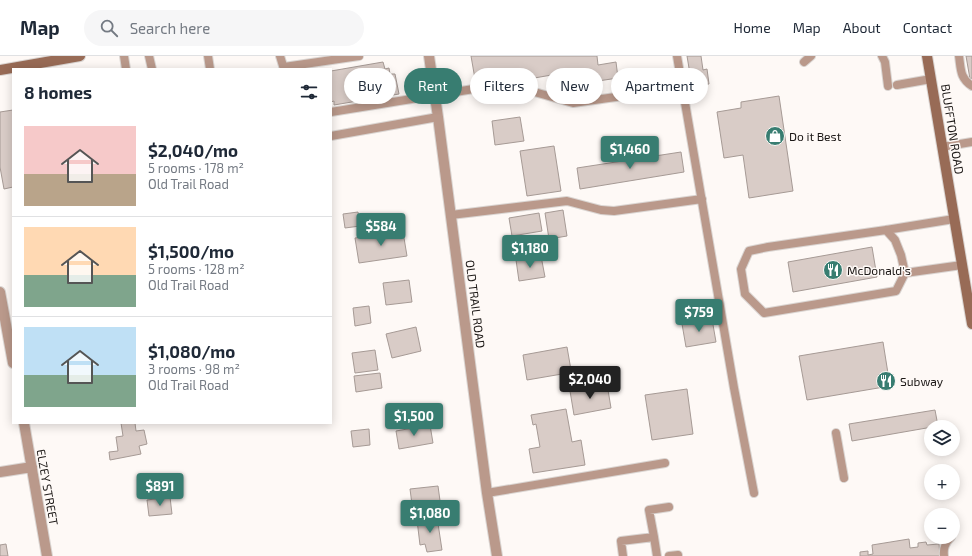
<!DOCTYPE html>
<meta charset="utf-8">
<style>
body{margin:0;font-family:"Exo 2",sans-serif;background:#f6f6f7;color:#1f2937;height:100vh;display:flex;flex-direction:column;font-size:15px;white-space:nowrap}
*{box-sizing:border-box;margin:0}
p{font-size:13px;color:#747a83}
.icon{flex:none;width:22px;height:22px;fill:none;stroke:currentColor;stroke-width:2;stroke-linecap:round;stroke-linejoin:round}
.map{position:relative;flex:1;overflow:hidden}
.details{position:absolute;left:12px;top:12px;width:320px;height:356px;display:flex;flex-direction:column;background:#fff;border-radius:0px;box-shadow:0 2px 10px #0003}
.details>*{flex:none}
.hud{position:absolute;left:344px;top:12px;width:380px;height:36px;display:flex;gap:8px}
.fabs{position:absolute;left:924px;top:364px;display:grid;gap:8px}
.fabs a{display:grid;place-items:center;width:36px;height:36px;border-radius:50%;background:#fff;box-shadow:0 2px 10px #0003;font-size:20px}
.price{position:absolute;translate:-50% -34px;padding:0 9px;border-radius:4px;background:#387d71;color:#fff;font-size:13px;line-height:26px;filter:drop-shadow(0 1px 2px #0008)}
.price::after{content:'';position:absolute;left:50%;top:24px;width:12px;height:9px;margin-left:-6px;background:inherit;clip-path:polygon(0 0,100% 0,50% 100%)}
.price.on{background:#222;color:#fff}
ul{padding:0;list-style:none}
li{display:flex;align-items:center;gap:12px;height:100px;padding:0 12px}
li+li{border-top:1px solid #e0e1e3}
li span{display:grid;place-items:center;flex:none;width:112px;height:80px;border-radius:0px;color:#555}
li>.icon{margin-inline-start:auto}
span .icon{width:48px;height:48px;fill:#fffc;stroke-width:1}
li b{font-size:17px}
h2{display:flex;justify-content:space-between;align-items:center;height:48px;padding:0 12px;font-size:17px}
.chip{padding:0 14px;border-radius:18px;background:#fff;box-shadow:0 2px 10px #0003;font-size:14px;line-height:36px}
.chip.on{background:#387d71;color:#fff}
header{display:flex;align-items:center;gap:24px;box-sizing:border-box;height:56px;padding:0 20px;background:#fff;border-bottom:1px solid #e0e1e3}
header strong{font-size:19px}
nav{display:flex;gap:22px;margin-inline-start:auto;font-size:14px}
.search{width:280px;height:36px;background:#f6f6f7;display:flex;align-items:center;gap:10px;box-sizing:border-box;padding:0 14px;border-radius:22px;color:#747a83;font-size:15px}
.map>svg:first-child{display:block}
.building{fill:#d9ccc7;stroke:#a69a95}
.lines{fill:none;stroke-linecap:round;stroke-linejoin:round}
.service-casing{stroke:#dad5d2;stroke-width:10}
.minor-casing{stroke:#dad5d2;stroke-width:12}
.secondary-casing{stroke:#dad5d2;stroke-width:12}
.service{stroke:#ba998b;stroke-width:8}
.minor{stroke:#ba998b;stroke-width:10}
.secondary{stroke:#986b56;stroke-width:10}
.labels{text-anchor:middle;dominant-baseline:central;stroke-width:3;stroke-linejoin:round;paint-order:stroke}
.street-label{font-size:12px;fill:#1c1816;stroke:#fef9f6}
.poi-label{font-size:12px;fill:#1c1816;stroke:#fef9f6;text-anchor:start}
</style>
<header>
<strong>Map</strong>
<div class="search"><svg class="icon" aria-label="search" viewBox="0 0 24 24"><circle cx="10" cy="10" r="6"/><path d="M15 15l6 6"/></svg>Search here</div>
<nav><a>Home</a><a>Map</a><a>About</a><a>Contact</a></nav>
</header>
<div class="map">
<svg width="972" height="500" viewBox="0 0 972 500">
<rect width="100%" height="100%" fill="#fef9f6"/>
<path class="building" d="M 471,0 L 597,0 L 598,9 L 616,6 L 618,22 L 571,29 L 569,16 L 517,25 L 515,15 L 503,17 L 505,27 L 480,31 L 479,22 L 475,23 Z
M 687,0 L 701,0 L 703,14 L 707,13 L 709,28 L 692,30 Z
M 966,0 L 972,0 L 972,22 L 970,23 Z
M 383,6 L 385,13 L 389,12 L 390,18 L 395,18 L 399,38 L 334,49 L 334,45 L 331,46 L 331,15 Z
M 779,40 L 793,135 L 749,142 L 743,99 L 724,102 L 717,56 L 741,52 L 741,46 Z
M 13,54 L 13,131 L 4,133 L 0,111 L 0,56 Z
M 520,61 L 524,85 L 495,89 L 492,65 Z
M 554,90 L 561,135 L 527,140 L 520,95 Z
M 681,96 L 684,116 L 580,133 L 577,112 Z
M 563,154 L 567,180 L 549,183 L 545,157 Z
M 358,156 L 360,170 L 345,172 L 343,158 Z
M 539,157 L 542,175 L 512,180 L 509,162 Z
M 403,176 L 407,200 L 359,207 L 355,182 Z
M 872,191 L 877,221 L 793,236 L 788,206 Z
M 541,200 L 545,221 L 519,225 L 516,204 Z
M 409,224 L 412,246 L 386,249 L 383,227 Z
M 369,250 L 371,267 L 355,270 L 353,252 Z
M 712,263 L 716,286 L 686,291 L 682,268 Z
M 416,271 L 421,295 L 392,302 L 386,278 Z
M 883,286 L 890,330 L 807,344 L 799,300 Z
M 567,291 L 571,314 L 579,313 L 582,328 L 564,332 L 562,318 L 527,324 L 523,299 Z
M 375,294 L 378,314 L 355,317 L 352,297 Z
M 380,317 L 382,332 L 356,336 L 354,320 Z
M 607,328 L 611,352 L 574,359 L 570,335 Z
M 687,333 L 693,378 L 652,384 L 645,339 Z
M 566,353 L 572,386 L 581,384 L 585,409 L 533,417 L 529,393 L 540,391 L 536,368 L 533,369 L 531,359 Z
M 935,354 L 938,370 L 852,385 L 849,368 Z
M 121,367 L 135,367 L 136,375 L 144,374 L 147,388 L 139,390 L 141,398 L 110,404 L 109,396 L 118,395 L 116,381 L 123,380 Z
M 430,369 L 433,387 L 399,393 L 396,375 Z
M 369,373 L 370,389 L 353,391 L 351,375 Z
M 438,430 L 441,452 L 413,456 L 410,433 Z
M 170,441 L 172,458 L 149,460 L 147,444 Z
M 437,461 L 442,494 L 427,496 L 425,488 L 420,489 L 417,464 Z
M 909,483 L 910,492 L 918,491 L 918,487 L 926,486 L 927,489 L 939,488 L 940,500 L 860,500 L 860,496 L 868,495 L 868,499 L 873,498 L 872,489 Z
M 6,488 L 8,500 L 0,500 L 0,489 Z"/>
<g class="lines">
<g class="service-casing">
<path id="service" d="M 124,0 L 126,13
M 149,0 L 152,13
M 208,0 L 210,13
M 280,0 L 284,13
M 677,0 L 734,332 L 754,437
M 882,0 L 885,6 L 888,30
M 959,0 C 961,14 960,22 972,30
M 804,6 L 811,0
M 284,11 L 359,0
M 897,29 L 931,23
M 331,56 L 511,27 L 531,35 L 573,47 L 630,39
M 331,80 L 438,61
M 942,91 L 972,86
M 451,159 L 567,145 L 601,154 L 614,155 L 702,143
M 886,174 L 895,184 L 901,199 L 905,217 L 896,235 L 764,257 L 745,238 L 741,213 L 749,195 L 768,191 L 886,174 L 954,163
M 905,217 L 962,209
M 836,377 L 844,422
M 487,437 L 665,407
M 654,481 L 649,454 L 669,451
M 623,500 L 621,485 L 654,481 L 657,500
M 669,500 L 678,499
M 944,500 C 943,492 945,487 951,481"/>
</g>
<g class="minor-casing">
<path id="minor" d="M 429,0 L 438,61 L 487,437 L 497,500
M 0,236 L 13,307
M 24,367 L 47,500
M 0,416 L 32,411"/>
</g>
<g class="secondary-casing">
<path id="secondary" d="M 927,0 L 972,268
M 0,14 L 80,0"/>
</g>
<use href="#service" class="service"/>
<use href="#minor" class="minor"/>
<use href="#secondary" class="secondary"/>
</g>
<defs>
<g id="shop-disc" transform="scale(1)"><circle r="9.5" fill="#387d71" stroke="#fef9f6"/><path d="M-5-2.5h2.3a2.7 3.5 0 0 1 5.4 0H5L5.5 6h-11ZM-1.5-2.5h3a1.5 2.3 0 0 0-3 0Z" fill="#fff"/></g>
<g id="restaurant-disc" transform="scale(1)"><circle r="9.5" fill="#387d71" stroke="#fef9f6"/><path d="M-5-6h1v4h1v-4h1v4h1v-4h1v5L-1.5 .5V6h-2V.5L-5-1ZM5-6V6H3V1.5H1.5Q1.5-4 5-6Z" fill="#fff"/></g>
</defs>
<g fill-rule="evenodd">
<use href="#shop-disc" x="775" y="80"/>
<use href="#restaurant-disc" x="833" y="214"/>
<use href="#restaurant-disc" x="886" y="325"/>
</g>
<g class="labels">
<g class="street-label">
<text transform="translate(953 73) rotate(81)">BLUFFTON ROAD</text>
<text transform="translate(476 248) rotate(83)">OLD TRAIL ROAD</text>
<text transform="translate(48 431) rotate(80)">ELZEY STREET</text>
</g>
<g class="poi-label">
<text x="789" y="80">Do it Best</text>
<text x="847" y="214">McDonald's</text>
<text x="900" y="325">Subway</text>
</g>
</g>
</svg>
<div class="fabs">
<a><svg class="icon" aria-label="layers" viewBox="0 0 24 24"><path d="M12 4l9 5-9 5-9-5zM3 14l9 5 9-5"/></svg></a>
<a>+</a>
<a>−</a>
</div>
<b class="price" style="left:630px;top:114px">$1,460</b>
<b class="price" style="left:381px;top:191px">$584</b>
<b class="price" style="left:530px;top:213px">$1,180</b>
<b class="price" style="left:699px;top:277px">$759</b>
<b class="price on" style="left:590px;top:344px">$2,040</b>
<b class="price" style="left:414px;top:381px">$1,500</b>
<b class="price" style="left:160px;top:451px">$891</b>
<b class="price" style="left:430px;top:478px">$1,080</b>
<div class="hud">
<a class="chip">Buy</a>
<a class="chip on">Rent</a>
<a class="chip">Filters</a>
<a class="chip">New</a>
<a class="chip">Apartment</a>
</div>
<section class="details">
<h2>8 homes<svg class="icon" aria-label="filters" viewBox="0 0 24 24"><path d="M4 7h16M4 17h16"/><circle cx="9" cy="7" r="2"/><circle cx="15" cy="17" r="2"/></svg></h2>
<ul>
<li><span style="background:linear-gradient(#f6c9c9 60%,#b9a48a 0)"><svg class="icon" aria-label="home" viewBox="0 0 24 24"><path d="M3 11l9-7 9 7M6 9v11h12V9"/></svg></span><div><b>$2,040/mo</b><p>5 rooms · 178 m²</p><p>Old Trail Road</p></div></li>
<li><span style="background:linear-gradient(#ffd9b3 60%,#7fa58c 0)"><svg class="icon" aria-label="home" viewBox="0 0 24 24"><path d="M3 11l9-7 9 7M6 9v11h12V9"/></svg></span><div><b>$1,500/mo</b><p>5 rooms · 128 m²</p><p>Old Trail Road</p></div></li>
<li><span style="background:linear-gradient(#bfe0f5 60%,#7fa58c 0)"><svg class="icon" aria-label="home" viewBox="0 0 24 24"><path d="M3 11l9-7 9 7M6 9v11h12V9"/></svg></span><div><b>$1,080/mo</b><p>3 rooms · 98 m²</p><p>Old Trail Road</p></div></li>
</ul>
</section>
</div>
